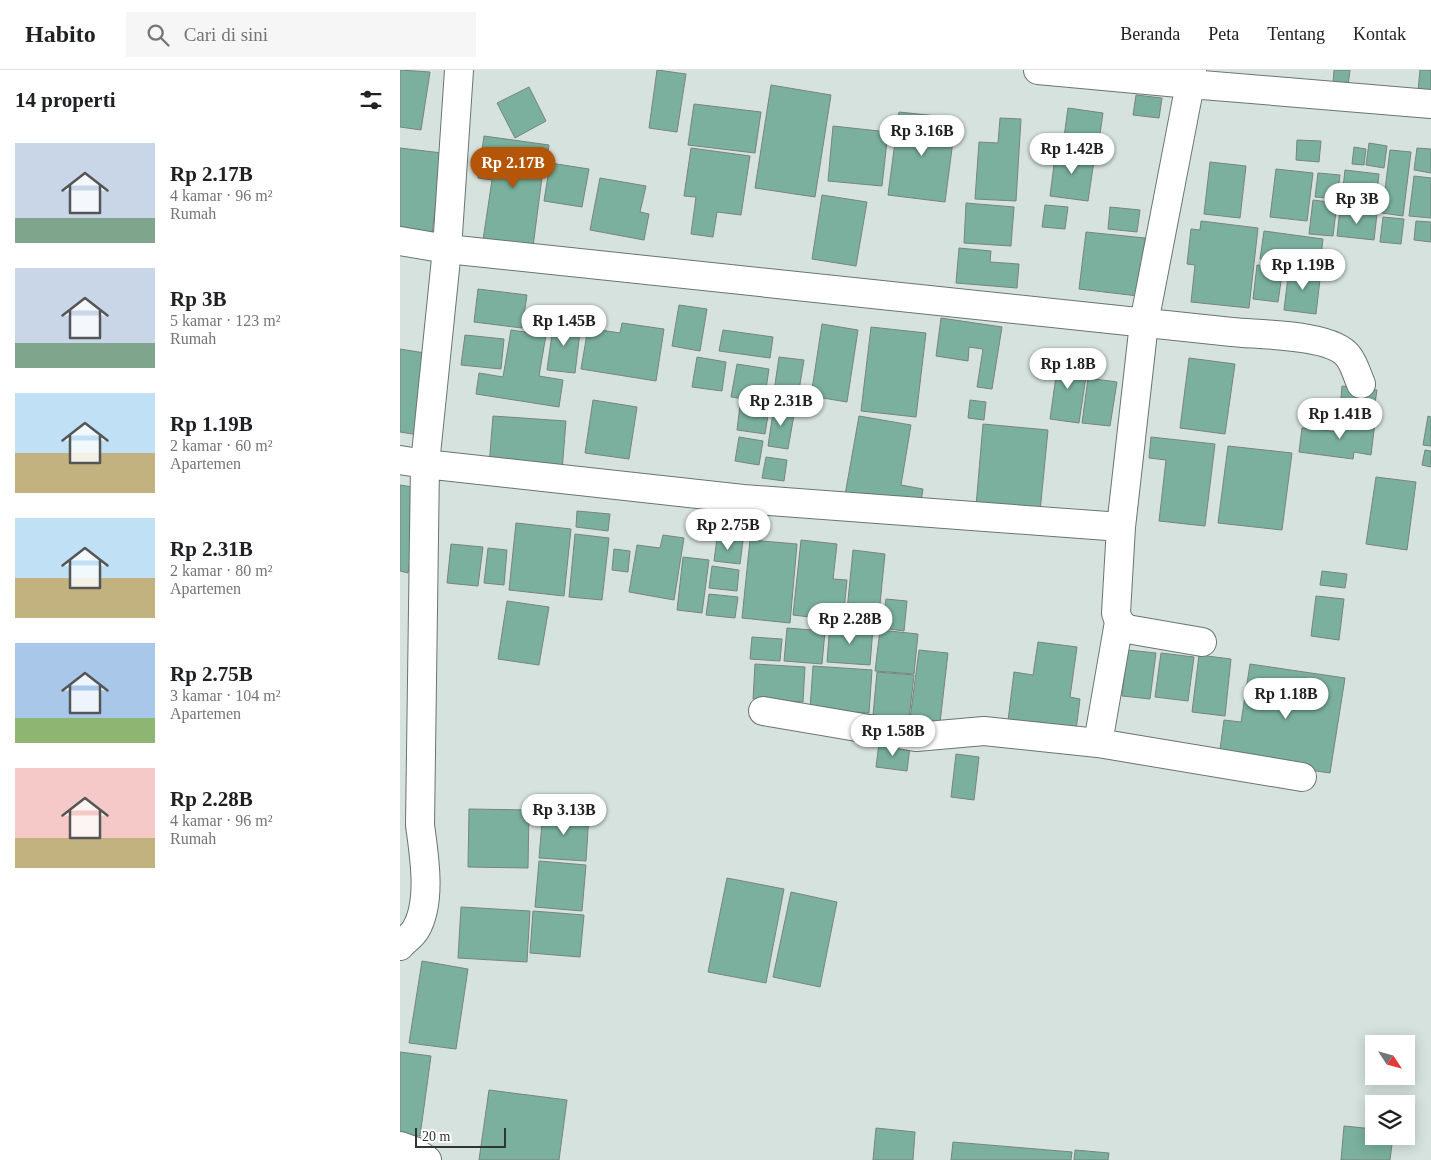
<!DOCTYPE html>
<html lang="id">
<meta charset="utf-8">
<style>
body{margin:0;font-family:"Times New Roman",serif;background:#f6f6f6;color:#202124;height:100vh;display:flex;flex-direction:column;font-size:19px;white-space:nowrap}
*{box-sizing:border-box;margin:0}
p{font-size:16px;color:#757577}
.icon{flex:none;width:28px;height:28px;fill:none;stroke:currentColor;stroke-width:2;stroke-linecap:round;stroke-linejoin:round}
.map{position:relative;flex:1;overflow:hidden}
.sheet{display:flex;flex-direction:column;background:#fff;width:400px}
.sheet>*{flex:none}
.needle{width:32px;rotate:126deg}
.tools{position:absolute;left:965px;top:965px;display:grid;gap:10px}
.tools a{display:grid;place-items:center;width:50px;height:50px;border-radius:0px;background:#fff;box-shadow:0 2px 12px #0003;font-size:25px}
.scale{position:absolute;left:15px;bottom:12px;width:91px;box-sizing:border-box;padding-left:5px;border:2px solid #303533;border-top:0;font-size:14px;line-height:18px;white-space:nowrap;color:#303533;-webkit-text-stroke:4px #fff;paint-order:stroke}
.price{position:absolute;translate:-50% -42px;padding:0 11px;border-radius:18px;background:#fff;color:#222;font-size:16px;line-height:32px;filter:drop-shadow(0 1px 2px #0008)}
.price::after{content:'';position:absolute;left:50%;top:30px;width:15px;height:11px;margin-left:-8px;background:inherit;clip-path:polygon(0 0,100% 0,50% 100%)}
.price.active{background:#b45507;color:#fff}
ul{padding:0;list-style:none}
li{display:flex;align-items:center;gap:15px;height:125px;padding:0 15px}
li span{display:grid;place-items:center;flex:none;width:140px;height:100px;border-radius:0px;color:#555}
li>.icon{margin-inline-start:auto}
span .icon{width:60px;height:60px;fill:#fffc;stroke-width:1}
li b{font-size:21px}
h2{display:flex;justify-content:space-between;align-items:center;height:60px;padding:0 15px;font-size:21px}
header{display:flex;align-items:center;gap:30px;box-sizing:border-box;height:70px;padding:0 25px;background:#fff;border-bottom:1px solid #e0e0e0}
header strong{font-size:24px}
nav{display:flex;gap:28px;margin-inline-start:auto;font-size:18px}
.search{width:350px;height:45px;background:#f6f6f6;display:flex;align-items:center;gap:12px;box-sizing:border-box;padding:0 18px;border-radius:0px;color:#757577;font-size:19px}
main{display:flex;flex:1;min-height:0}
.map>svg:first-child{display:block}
.building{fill:#7ab09d;stroke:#788480}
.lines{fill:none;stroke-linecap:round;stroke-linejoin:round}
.street-casing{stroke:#697570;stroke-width:30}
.street{stroke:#fff;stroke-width:28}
</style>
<header>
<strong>Habito</strong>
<div class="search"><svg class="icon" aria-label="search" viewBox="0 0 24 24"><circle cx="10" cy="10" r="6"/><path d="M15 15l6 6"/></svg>Cari di sini</div>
<nav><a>Beranda</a><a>Peta</a><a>Tentang</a><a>Kontak</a></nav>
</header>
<main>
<section class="sheet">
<h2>14 properti<svg class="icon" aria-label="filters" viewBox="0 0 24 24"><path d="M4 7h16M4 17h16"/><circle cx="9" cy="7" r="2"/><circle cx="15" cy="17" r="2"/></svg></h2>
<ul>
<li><span style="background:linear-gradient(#c9d6e8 75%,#7fa58c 0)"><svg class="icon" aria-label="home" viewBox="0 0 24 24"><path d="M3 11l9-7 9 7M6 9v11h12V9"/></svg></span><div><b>Rp 2.17B</b><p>4 kamar · 96 m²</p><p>Rumah</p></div></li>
<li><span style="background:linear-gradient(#c9d6e8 75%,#7fa58c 0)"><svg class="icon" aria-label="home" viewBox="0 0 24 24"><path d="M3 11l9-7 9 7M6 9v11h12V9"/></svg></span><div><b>Rp 3B</b><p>5 kamar · 123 m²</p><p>Rumah</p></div></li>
<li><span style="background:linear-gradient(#bfe0f5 60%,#c2b280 0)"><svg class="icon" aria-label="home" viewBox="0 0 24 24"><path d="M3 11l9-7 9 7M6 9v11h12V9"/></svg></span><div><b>Rp 1.19B</b><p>2 kamar · 60 m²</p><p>Apartemen</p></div></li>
<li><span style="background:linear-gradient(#bfe0f5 60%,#c2b280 0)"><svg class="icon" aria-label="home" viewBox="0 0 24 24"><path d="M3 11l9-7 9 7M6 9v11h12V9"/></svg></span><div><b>Rp 2.31B</b><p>2 kamar · 80 m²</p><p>Apartemen</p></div></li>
<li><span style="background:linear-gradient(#a9c7e8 75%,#8fb573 0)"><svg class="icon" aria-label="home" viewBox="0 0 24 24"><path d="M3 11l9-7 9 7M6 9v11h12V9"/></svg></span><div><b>Rp 2.75B</b><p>3 kamar · 104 m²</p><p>Apartemen</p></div></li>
<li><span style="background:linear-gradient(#f6c9c9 70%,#c2b280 0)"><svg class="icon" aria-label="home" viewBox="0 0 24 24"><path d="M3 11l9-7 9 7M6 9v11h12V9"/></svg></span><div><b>Rp 2.28B</b><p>4 kamar · 96 m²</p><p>Rumah</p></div></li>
</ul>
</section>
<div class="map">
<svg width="1031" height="1090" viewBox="0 0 1031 1090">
<rect width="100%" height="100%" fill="#d5e2dd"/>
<path class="building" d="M 0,0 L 30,2 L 21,60 L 0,57 Z
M 257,0 L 286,4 L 277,62 L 249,58 Z
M 934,0 L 950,0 L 948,16 L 933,13 Z
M 1020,0 L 1031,0 L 1031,23 L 1018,21 Z
M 371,15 L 431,25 L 415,127 L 355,118 Z
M 129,17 L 146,51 L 115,68 L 97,33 Z
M 736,25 L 762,28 L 759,48 L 733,45 Z
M 294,34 L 361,42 L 355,83 L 288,75 Z
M 668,38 L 703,43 L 698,78 L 663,74 Z
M 499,42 L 556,48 L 545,132 L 488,125 Z
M 600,48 L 621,49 L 616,131 L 575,129 L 579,72 L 598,73 Z
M 433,56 L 488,62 L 482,116 L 428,111 Z
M 84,66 L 149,75 L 145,108 L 142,107 L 133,177 L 83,170 L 92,110 L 78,108 Z
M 897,70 L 921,71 L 919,92 L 896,90 Z
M 969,73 L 987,76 L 984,98 L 966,95 Z
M 954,77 L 966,79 L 964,95 L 952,94 Z
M 0,78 L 42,83 L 31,172 L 0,169 Z
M 291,78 L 350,86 L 341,145 L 317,142 L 313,167 L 291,164 L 296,127 L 284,126 Z
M 1017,78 L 1031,79 L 1031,103 L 1014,100 Z
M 656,79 L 695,84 L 688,131 L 650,126 Z
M 990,80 L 1011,82 L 1003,146 L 982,143 Z
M 810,92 L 846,96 L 840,148 L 804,144 Z
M 150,93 L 189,99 L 182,137 L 144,131 Z
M 876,99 L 913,103 L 907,151 L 870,147 Z
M 945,100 L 979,104 L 975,140 L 941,136 Z
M 918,103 L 940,105 L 937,129 L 915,127 Z
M 1014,106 L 1031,108 L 1031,148 L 1009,146 Z
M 200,108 L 246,116 L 240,142 L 249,144 L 244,170 L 190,160 Z
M 422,125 L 467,132 L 456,196 L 412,189 Z
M 913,130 L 937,133 L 933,166 L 909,164 Z
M 566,133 L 614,137 L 611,176 L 564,173 Z
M 645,135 L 668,137 L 665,159 L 642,157 Z
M 710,137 L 740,140 L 737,162 L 708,159 Z
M 940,139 L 977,144 L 974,170 L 937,166 Z
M 983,147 L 1004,149 L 1001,174 L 980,172 Z
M 801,151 L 858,158 L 849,238 L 791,232 L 795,195 L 787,194 L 791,159 L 800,160 Z
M 1016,151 L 1031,152 L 1031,172 L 1014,170 Z
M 864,161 L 923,169 L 920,196 L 860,189 Z
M 686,162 L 745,168 L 738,226 L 679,219 Z
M 559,178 L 591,181 L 590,192 L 619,194 L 617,218 L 556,213 Z
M 857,195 L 883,198 L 878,232 L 853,229 Z
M 889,198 L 921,201 L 916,244 L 884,240 Z
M 78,219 L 127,225 L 122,258 L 74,252 Z
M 279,235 L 307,239 L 300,281 L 272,276 Z
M 541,248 L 602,257 L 592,319 L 577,317 L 583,279 L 569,277 L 568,291 L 536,286 Z
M 154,250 L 181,254 L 175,303 L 147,300 Z
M 222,253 L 264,259 L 256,311 L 181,299 L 188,258 L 220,263 Z
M 422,254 L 458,260 L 447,332 L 411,326 Z
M 471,257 L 526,263 L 516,347 L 461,341 Z
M 111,260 L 146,265 L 139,306 L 163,310 L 159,337 L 76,324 L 79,303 L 103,307 Z
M 323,260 L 373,267 L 370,288 L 319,281 Z
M 65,265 L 104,269 L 101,299 L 61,295 Z
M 0,279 L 31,284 L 19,365 L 0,362 Z
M 659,285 L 680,288 L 679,299 L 687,300 L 679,353 L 650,349 Z
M 297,287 L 326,292 L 322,321 L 292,317 Z
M 379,287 L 404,290 L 397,332 L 373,328 Z
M 789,288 L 835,294 L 825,364 L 780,358 Z
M 337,294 L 369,299 L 364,332 L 331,327 Z
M 688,308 L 717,312 L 710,356 L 682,353 Z
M 942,316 L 977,320 L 973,347 L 952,345 L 954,329 L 941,328 Z
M 193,330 L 237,337 L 229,389 L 185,383 Z
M 570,330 L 586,332 L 584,350 L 568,348 Z
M 340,335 L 369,339 L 365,364 L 337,360 Z
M 374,336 L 395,339 L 388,379 L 368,376 Z
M 93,346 L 166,351 L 162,401 L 89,396 Z
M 459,346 L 511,355 L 501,415 L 523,419 L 520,438 L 445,425 Z
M 1028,346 L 1031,347 L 1031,376 L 1023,375 Z
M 941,348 L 975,352 L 971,385 L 954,382 L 953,389 L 899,382 L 902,358 L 939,362 Z
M 583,354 L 648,360 L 640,442 L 576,436 Z
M 339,367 L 363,371 L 359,395 L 335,391 Z
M 751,367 L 815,374 L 805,456 L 759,451 L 766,390 L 749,388 Z
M 828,376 L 892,383 L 882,460 L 818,453 Z
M 1025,380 L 1031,381 L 1031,397 L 1022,395 Z
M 366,387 L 387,390 L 384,411 L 362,408 Z
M 976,407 L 1016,412 L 1007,480 L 966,474 Z
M 0,415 L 20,418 L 8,503 L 0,501 Z
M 177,441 L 210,444 L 208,461 L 176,457 Z
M 116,453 L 171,459 L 164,526 L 109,520 Z
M 175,464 L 209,468 L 202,530 L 169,527 Z
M 263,465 L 284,468 L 274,530 L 229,522 L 237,475 L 260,478 Z
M 317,468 L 343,471 L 340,494 L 314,491 Z
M 350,470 L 397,474 L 390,553 L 342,548 Z
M 401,470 L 437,474 L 433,509 L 447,510 L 443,551 L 393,545 Z
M 51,474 L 83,477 L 78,516 L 47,513 Z
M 88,478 L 107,480 L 104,515 L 84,513 Z
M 214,479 L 230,481 L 228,502 L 212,500 Z
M 453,480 L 485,484 L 478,554 L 446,550 Z
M 283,487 L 309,490 L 302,543 L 277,540 Z
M 312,496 L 339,500 L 337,521 L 309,518 Z
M 922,501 L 947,504 L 945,518 L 920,515 Z
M 309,524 L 338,527 L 335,548 L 306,545 Z
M 916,526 L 944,529 L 939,570 L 911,566 Z
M 486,529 L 507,531 L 504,561 L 482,558 Z
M 107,531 L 149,537 L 139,595 L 98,589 Z
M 430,554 L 473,558 L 470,595 L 427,592 Z
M 387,558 L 425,561 L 422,594 L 384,591 Z
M 480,560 L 518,564 L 514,604 L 475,601 Z
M 352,567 L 382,569 L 380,591 L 350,589 Z
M 638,572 L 677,577 L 670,627 L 680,629 L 675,668 L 607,659 L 614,602 L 633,605 Z
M 519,580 L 548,583 L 540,653 L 510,649 Z
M 728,580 L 756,583 L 750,629 L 722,626 Z
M 761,583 L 794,587 L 788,631 L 755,627 Z
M 799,585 L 831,589 L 825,646 L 792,642 Z
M 355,594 L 405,597 L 403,632 L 353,629 Z
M 850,594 L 945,608 L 930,703 L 819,687 L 824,650 L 841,652 Z
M 413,596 L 472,600 L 469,643 L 410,639 Z
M 477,602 L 514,605 L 509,649 L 473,645 Z
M 479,673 L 510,677 L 507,701 L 476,697 Z
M 556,684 L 579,687 L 574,730 L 551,727 Z
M 69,739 L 129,740 L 128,798 L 68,797 Z
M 143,741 L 189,744 L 186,791 L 139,788 Z
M 139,791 L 186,795 L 182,841 L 135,837 Z
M 327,808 L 384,819 L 366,913 L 308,902 Z
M 391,822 L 437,832 L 420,917 L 373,907 Z
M 61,837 L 130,841 L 127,892 L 58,888 Z
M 133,841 L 184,845 L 180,887 L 130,883 Z
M 22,891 L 68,899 L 56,979 L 9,973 Z
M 0,982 L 31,986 L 20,1066 L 0,1064 Z
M 89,1020 L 167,1030 L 159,1090 L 79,1090 Z
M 944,1056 L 974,1059 L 974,1066 L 993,1066 L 990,1090 L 941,1090 Z
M 476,1058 L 515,1062 L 513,1090 L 473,1090 Z
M 553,1072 L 672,1082 L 671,1090 L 551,1090 Z
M 675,1080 L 709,1083 L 708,1090 L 674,1090 Z"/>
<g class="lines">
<g class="street-casing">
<path id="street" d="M 638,0 L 790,14 L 792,0
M 0,171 L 47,179 L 832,262 C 860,265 932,264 948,286 C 954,293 957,305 961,314
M 0,390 L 25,394 L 343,429 L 721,457
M 802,572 L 727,559 L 719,552 L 716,543 L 721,457 L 744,253 L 790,14 L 1031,34
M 363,641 L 516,667 L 584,661 L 698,673 L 902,707
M 698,673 L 719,552
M 0,876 C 5,870 12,866 16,859 C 32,831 24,785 20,755 L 25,394 L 47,179 L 59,0
M 0,1076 L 14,1081 L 27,1090"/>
</g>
<use href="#street" class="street"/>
</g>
</svg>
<div class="tools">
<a><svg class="needle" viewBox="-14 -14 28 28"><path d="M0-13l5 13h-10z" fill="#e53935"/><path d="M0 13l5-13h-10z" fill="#757577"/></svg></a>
<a><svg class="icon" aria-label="layers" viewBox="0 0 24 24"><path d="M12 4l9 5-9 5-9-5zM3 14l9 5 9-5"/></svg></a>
</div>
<div class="scale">20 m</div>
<b class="price" style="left:522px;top:87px">Rp 3.16B</b>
<b class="price" style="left:672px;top:105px">Rp 1.42B</b>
<b class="price active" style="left:113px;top:119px">Rp 2.17B</b>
<b class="price" style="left:957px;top:155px">Rp 3B</b>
<b class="price" style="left:903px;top:221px">Rp 1.19B</b>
<b class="price" style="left:164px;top:277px">Rp 1.45B</b>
<b class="price" style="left:668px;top:320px">Rp 1.8B</b>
<b class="price" style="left:381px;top:357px">Rp 2.31B</b>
<b class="price" style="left:940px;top:370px">Rp 1.41B</b>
<b class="price" style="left:328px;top:481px">Rp 2.75B</b>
<b class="price" style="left:450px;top:575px">Rp 2.28B</b>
<b class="price" style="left:886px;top:650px">Rp 1.18B</b>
<b class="price" style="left:493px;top:687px">Rp 1.58B</b>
<b class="price" style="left:164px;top:766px">Rp 3.13B</b>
</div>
</main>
